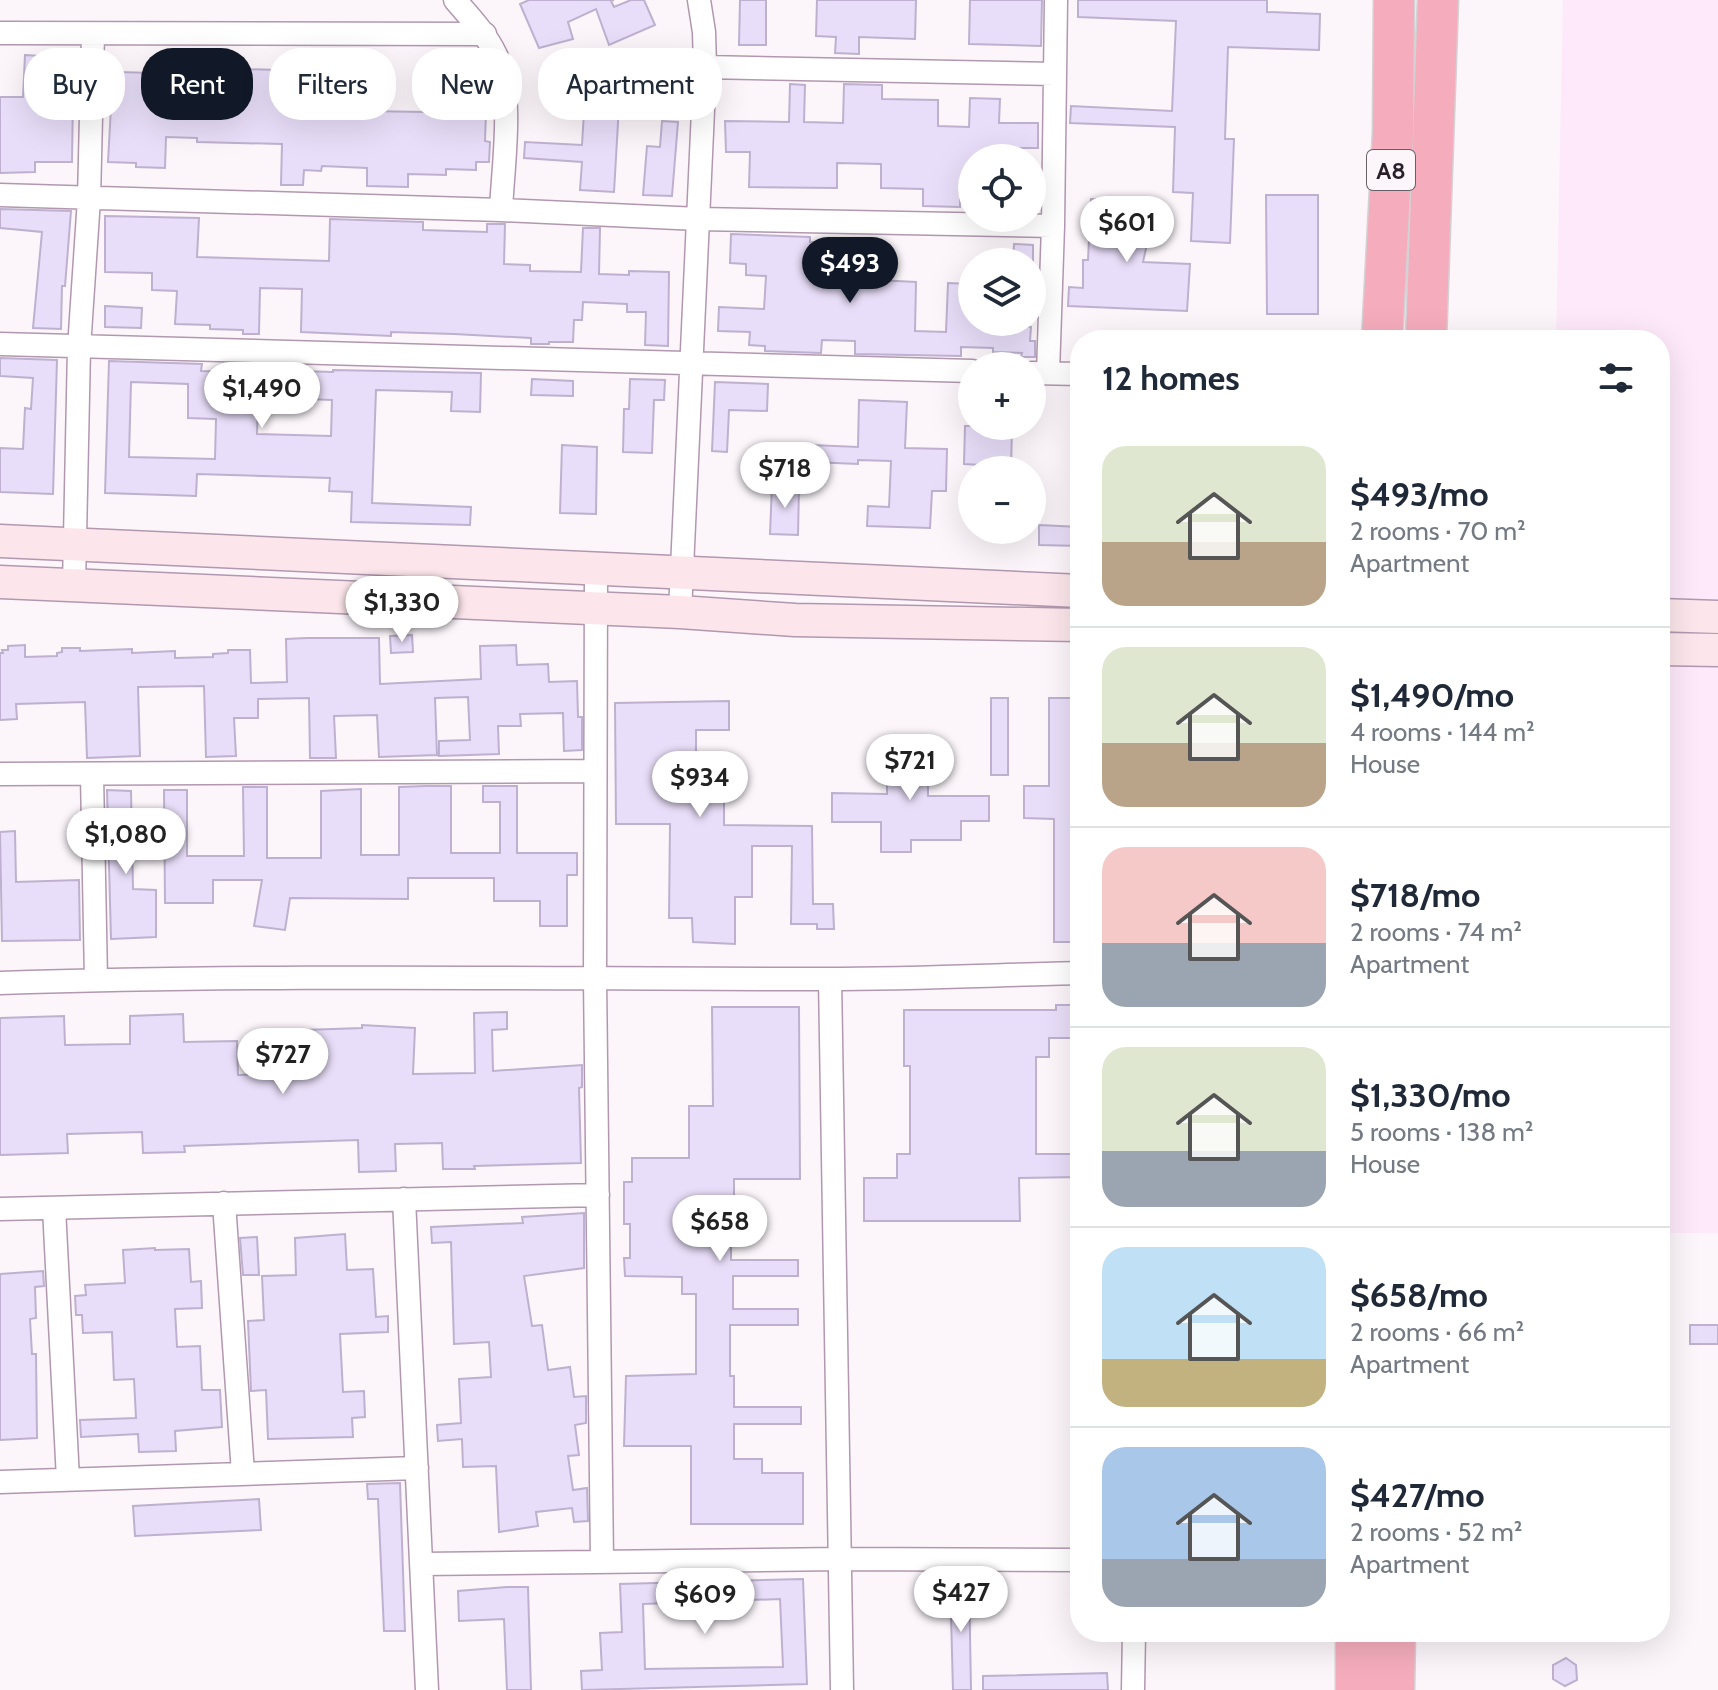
<!DOCTYPE html>
<meta charset="utf-8">
<style>
body{margin:0;font-family:Cabin,sans-serif;background:#f6f6f7;color:#1f2937;height:100vh;display:flex;flex-direction:column;font-size:30px;white-space:nowrap}
*{box-sizing:border-box;margin:0}
p{font-size:26px;color:#747a83}
.icon{flex:none;width:44px;height:44px;fill:none;stroke:currentColor;stroke-width:2;stroke-linecap:round;stroke-linejoin:round}
.map{position:relative;flex:1;overflow:hidden}
.sheet{position:absolute;left:1070px;top:330px;width:600px;height:1312px;display:flex;flex-direction:column;background:#fff;border-radius:32px;box-shadow:0 8px 32px #0002}
.sheet>*{flex:none}
.banner{position:absolute;left:24px;top:48px;width:760px;height:72px;display:flex;gap:16px}
.tools{position:absolute;left:958px;top:144px;display:grid;gap:16px}
.tools a{display:grid;place-items:center;width:88px;height:88px;border-radius:50%;background:#fff;box-shadow:0 8px 32px #0002;font-size:40px}
.price{position:absolute;translate:-50% -68px;padding:0 18px;border-radius:28px;background:#fff;color:#222;font-size:26px;line-height:52px;filter:drop-shadow(0 2px 4px #0008)}
.price::after{content:'';position:absolute;left:50%;top:48px;width:24px;height:18px;margin-left:-12px;background:inherit;clip-path:polygon(0 0,100% 0,50% 100%)}
.price.current{background:#111827;color:#fff}
ul{padding:0;list-style:none}
li{display:flex;align-items:center;gap:24px;height:200px;padding:0 32px}
li+li{border-top:2px solid #e0e1e3}
li span{display:grid;place-items:center;flex:none;width:224px;height:160px;border-radius:24px;color:#555}
li>.icon{margin-inline-start:auto}
span .icon{width:96px;height:96px;fill:#fffc;stroke-width:1}
li b{font-size:34px}
h2{display:flex;justify-content:space-between;align-items:center;height:96px;padding:0 32px;font-size:34px}
.tag{padding:0 28px;border-radius:32px;background:#fff;box-shadow:0 8px 32px #0002;font-size:28px;line-height:72px}
.tag.current{background:#111827;color:#fff}
.map>svg:first-child{display:block}
.built{fill:#fde9fa}
.building{fill:#e9def9;stroke:#bdb1cf;stroke-width:2;fill-rule:evenodd}
.lines{fill:none;stroke-linecap:round;stroke-linejoin:round}
.street-casing{stroke:#b198af;stroke-width:25}
.secondary-casing{stroke:#b198af;stroke-width:35}
.highway-casing{stroke:#d4d2d4;stroke-width:43}
.street{stroke:#fff;stroke-width:22}
.secondary{stroke:#fce6eb;stroke-width:32}
.highway{stroke:#f5adbd;stroke-width:40}
.labels{text-anchor:middle;dominant-baseline:central;stroke-width:7;stroke-linejoin:round;paint-order:stroke}
.shield{fill:#fcf6fb;stroke:#686067;stroke-width:2}
.shield-label{font-size:24px;font-weight:bold;fill:#291f28}
</style>
<div class="map">
<svg width="1718" height="1690" viewBox="0 0 1718 1690">
<rect width="100%" height="100%" fill="#fcf6fb"/>
<path class="built" d="M 1563,0 L 1718,0 L 1718,1233 L 1660,1233 L 1660,340 L 1556,340 Z"/>
<path class="building" d="M 529,0 L 614,0 L 611,1 L 614,7 L 631,0 L 644,0 L 655,25 L 609,45 L 596,9 L 568,22 L 573,39 L 539,48 L 520,4 Z
M 740,0 L 766,0 L 766,45 L 739,45 Z
M 817,0 L 916,0 L 915,39 L 859,37 L 859,54 L 835,53 L 836,37 L 816,36 Z
M 970,0 L 1042,0 L 1041,46 L 969,44 Z
M 1078,0 L 1267,0 L 1267,12 L 1320,14 L 1319,50 L 1228,47 L 1225,139 L 1234,139 L 1230,243 L 1191,241 L 1193,193 L 1173,192 L 1175,127 L 1070,123 L 1071,106 L 1172,111 L 1176,21 L 1078,17 Z
M 584,52 L 622,54 L 614,192 L 580,190 L 582,162 L 524,158 L 525,142 L 582,145 L 584,112 L 549,110 L 551,80 L 583,82 Z
M 25,55 L 40,56 L 39,94 L 73,96 L 72,162 L 35,162 L 35,172 L 0,173 L 0,97 L 23,97 Z
M 200,61 L 240,61 L 240,69 L 280,70 L 279,106 L 313,107 L 314,91 L 332,91 L 332,76 L 367,77 L 366,111 L 486,113 L 485,141 L 490,142 L 489,162 L 476,162 L 476,170 L 446,169 L 446,175 L 408,174 L 408,187 L 367,186 L 367,168 L 322,166 L 321,171 L 304,170 L 303,185 L 281,185 L 282,144 L 197,142 L 197,138 L 166,137 L 165,168 L 136,167 L 136,163 L 108,162 L 111,107 L 117,107 L 117,72 L 155,73 L 155,66 L 200,68 Z
M 790,84 L 805,85 L 804,122 L 843,123 L 844,84 L 882,85 L 882,99 L 938,100 L 938,126 L 969,127 L 970,98 L 1000,99 L 999,123 L 1038,123 L 1038,148 L 997,148 L 997,158 L 972,158 L 972,191 L 960,190 L 960,207 L 923,206 L 923,189 L 881,188 L 881,164 L 837,163 L 837,188 L 749,187 L 750,152 L 726,152 L 725,121 L 789,122 Z
M 662,121 L 678,122 L 672,196 L 643,195 L 647,146 L 660,147 Z
M 1266,195 L 1318,195 L 1318,314 L 1267,314 Z
M 1091,199 L 1119,200 L 1155,208 L 1143,262 L 1190,264 L 1187,311 L 1068,306 L 1069,287 L 1083,288 L 1083,260 L 1088,260 Z
M 0,209 L 71,211 L 65,286 L 62,286 L 61,329 L 33,328 L 42,232 L 0,228 Z
M 105,216 L 199,218 L 197,257 L 329,261 L 330,219 L 423,222 L 423,230 L 487,232 L 487,224 L 505,224 L 504,264 L 530,265 L 530,271 L 581,272 L 583,228 L 600,228 L 599,274 L 629,275 L 629,271 L 669,272 L 668,346 L 645,345 L 646,312 L 627,312 L 627,304 L 583,302 L 582,320 L 574,320 L 573,342 L 549,342 L 549,344 L 531,344 L 531,338 L 454,334 L 391,332 L 391,336 L 301,332 L 302,289 L 260,288 L 259,334 L 243,334 L 243,330 L 210,329 L 210,325 L 175,324 L 177,291 L 152,290 L 152,273 L 105,272 Z
M 731,234 L 810,237 L 810,242 L 859,245 L 857,279 L 916,282 L 915,331 L 946,332 L 948,283 L 972,284 L 972,322 L 1031,327 L 1030,341 L 1035,341 L 1035,357 L 1021,357 L 1022,353 L 993,352 L 993,348 L 961,347 L 961,356 L 855,354 L 855,341 L 822,340 L 821,353 L 765,351 L 765,346 L 749,345 L 750,332 L 718,331 L 719,307 L 764,309 L 766,276 L 746,275 L 746,264 L 730,263 Z
M 1014,244 L 1033,245 L 1033,262 L 1013,262 Z
M 105,306 L 142,308 L 141,328 L 105,327 Z
M 0,358 L 57,360 L 53,494 L 0,492 L 0,448 L 23,449 L 25,408 L 31,409 L 33,378 L 0,376 Z
M 109,361 L 202,364 L 201,371 L 260,373 L 261,370 L 333,372 L 333,370 L 481,373 L 480,412 L 451,411 L 452,392 L 376,390 L 372,503 L 471,507 L 470,525 L 351,522 L 352,492 L 329,491 L 330,478 L 197,474 L 196,496 L 105,493 ZM 131,382 L 188,384 L 188,418 L 216,419 L 215,459 L 129,457 ZM 258,397 L 332,400 L 331,436 L 257,434 Z
M 532,379 L 573,381 L 573,396 L 531,395 Z
M 630,379 L 665,380 L 664,400 L 654,400 L 652,453 L 623,452 L 624,409 L 629,409 Z
M 715,382 L 768,384 L 767,411 L 729,410 L 727,452 L 712,451 Z
M 859,400 L 907,402 L 905,448 L 947,449 L 946,491 L 932,491 L 930,528 L 867,526 L 868,506 L 889,507 L 891,461 L 858,460 L 858,464 L 812,462 L 812,445 L 858,447 Z
M 965,426 L 1012,426 L 1011,470 L 980,470 L 980,465 L 964,464 Z
M 562,445 L 597,447 L 596,514 L 560,513 Z
M 772,485 L 799,486 L 798,535 L 770,534 Z
M 1039,525 L 1080,527 L 1080,546 L 1039,545 Z
M 412,635 L 413,652 L 391,653 L 390,636 Z
M 307,638 L 379,638 L 380,684 L 481,679 L 480,646 L 516,645 L 517,665 L 548,664 L 549,682 L 577,681 L 578,717 L 582,717 L 582,750 L 564,751 L 563,713 L 520,714 L 521,726 L 498,726 L 499,754 L 439,756 L 439,741 L 470,740 L 468,697 L 435,698 L 437,755 L 379,757 L 377,715 L 334,716 L 336,758 L 310,758 L 309,698 L 258,699 L 258,718 L 234,718 L 236,756 L 206,757 L 204,686 L 138,687 L 140,756 L 87,758 L 85,702 L 16,704 L 17,719 L 0,720 L 0,653 L 3,653 L 2,650 L 8,650 L 8,646 L 25,645 L 25,657 L 57,656 L 57,653 L 62,652 L 62,648 L 80,648 L 80,651 L 132,649 L 132,653 L 175,651 L 175,658 L 213,657 L 213,654 L 228,653 L 228,650 L 250,650 L 251,683 L 287,682 L 286,639 Z
M 991,698 L 1008,698 L 1008,775 L 991,775 Z
M 1049,698 L 1080,698 L 1080,716 L 1071,715 L 1071,786 L 1080,786 L 1080,842 L 1077,842 L 1077,942 L 1054,942 L 1054,819 L 1024,818 L 1024,786 L 1049,786 Z
M 729,701 L 729,730 L 696,730 L 696,790 L 724,790 L 724,825 L 812,826 L 813,904 L 833,904 L 834,929 L 817,929 L 817,924 L 791,924 L 792,846 L 752,846 L 752,897 L 735,897 L 735,944 L 693,942 L 692,918 L 669,918 L 670,824 L 616,824 L 615,703 Z
M 928,736 L 928,796 L 989,796 L 989,821 L 961,821 L 961,840 L 911,840 L 911,852 L 881,852 L 881,822 L 832,822 L 832,793 L 887,794 L 887,737 Z
M 426,786 L 451,786 L 451,853 L 500,853 L 500,802 L 483,802 L 483,786 L 517,786 L 517,853 L 577,853 L 577,875 L 567,875 L 567,926 L 540,926 L 540,901 L 494,901 L 494,878 L 408,878 L 408,899 L 290,898 L 285,930 L 254,926 L 262,880 L 213,880 L 213,903 L 165,903 L 164,790 L 187,790 L 187,856 L 244,856 L 243,787 L 267,787 L 267,858 L 321,858 L 321,791 L 361,789 L 361,855 L 399,855 L 399,787 Z
M 107,790 L 131,791 L 133,889 L 156,890 L 156,937 L 111,939 Z
M 15,831 L 16,882 L 79,880 L 80,940 L 2,941 L 0,832 Z
M 1056,1005 L 1080,1005 L 1080,1038 L 1049,1038 L 1049,1057 L 1036,1057 L 1036,1154 L 1080,1154 L 1080,1177 L 1019,1178 L 1020,1221 L 864,1221 L 864,1178 L 897,1178 L 897,1154 L 910,1154 L 910,1066 L 904,1066 L 904,1010 L 1056,1010 Z
M 712,1007 L 799,1007 L 800,1179 L 734,1179 L 734,1227 L 731,1227 L 731,1260 L 798,1260 L 798,1276 L 733,1276 L 733,1309 L 798,1309 L 798,1325 L 730,1325 L 730,1376 L 734,1376 L 734,1407 L 801,1407 L 801,1424 L 734,1424 L 734,1459 L 762,1459 L 762,1473 L 803,1473 L 803,1524 L 691,1524 L 691,1446 L 624,1446 L 626,1376 L 696,1374 L 696,1294 L 682,1294 L 682,1277 L 625,1276 L 624,1258 L 630,1258 L 630,1224 L 624,1224 L 624,1182 L 632,1182 L 632,1158 L 689,1158 L 689,1106 L 713,1106 Z
M 507,1012 L 507,1029 L 492,1030 L 493,1071 L 582,1065 L 582,1087 L 579,1088 L 581,1163 L 474,1166 L 475,1169 L 443,1169 L 442,1143 L 395,1144 L 396,1171 L 359,1172 L 358,1140 L 184,1146 L 185,1152 L 143,1153 L 142,1132 L 67,1134 L 68,1153 L 0,1155 L 0,1018 L 64,1016 L 65,1045 L 130,1044 L 130,1016 L 183,1014 L 184,1042 L 237,1041 L 238,1075 L 305,1073 L 304,1030 L 362,1028 L 362,1025 L 415,1028 L 413,1074 L 475,1073 L 474,1013 Z
M 584,1213 L 584,1268 L 524,1276 L 532,1326 L 542,1325 L 548,1370 L 570,1367 L 574,1397 L 586,1396 L 586,1423 L 575,1425 L 579,1455 L 568,1456 L 573,1490 L 587,1488 L 588,1521 L 574,1522 L 572,1508 L 536,1512 L 538,1526 L 499,1532 L 496,1466 L 463,1467 L 462,1439 L 438,1441 L 437,1425 L 461,1423 L 459,1379 L 491,1377 L 489,1342 L 454,1344 L 451,1242 L 432,1243 L 431,1227 L 523,1223 L 522,1217 Z
M 345,1234 L 347,1270 L 373,1269 L 376,1317 L 388,1316 L 388,1332 L 340,1334 L 343,1392 L 364,1391 L 365,1417 L 352,1418 L 353,1437 L 268,1439 L 266,1390 L 251,1391 L 248,1321 L 264,1320 L 262,1276 L 296,1275 L 295,1238 Z
M 257,1237 L 259,1275 L 243,1275 L 240,1238 Z
M 155,1248 L 155,1250 L 189,1249 L 191,1282 L 201,1281 L 202,1308 L 175,1309 L 177,1347 L 200,1346 L 202,1390 L 220,1390 L 222,1427 L 175,1431 L 176,1451 L 139,1452 L 138,1434 L 81,1437 L 80,1420 L 136,1418 L 134,1379 L 114,1380 L 112,1332 L 83,1333 L 82,1315 L 76,1315 L 75,1296 L 86,1295 L 85,1285 L 125,1283 L 123,1250 Z
M 43,1271 L 44,1286 L 35,1287 L 36,1318 L 30,1319 L 32,1354 L 36,1354 L 37,1438 L 0,1440 L 0,1274 Z
M 1690,1325 L 1718,1325 L 1718,1344 L 1690,1344 Z
M 400,1483 L 405,1631 L 384,1631 L 378,1499 L 368,1499 L 367,1484 Z
M 259,1499 L 261,1530 L 135,1536 L 133,1506 Z
M 950,1578 L 969,1579 L 971,1690 L 953,1690 Z
M 803,1579 L 807,1684 L 582,1690 L 581,1671 L 602,1670 L 600,1633 L 622,1632 L 620,1584 ZM 780,1599 L 783,1667 L 645,1669 L 643,1604 Z
M 507,1587 L 528,1587 L 531,1690 L 507,1690 L 504,1619 L 459,1621 L 458,1591 Z
M 1566,1658 L 1576,1665 L 1577,1680 L 1565,1686 L 1553,1679 L 1553,1665 Z
M 1107,1673 L 1108,1690 L 983,1690 L 983,1676 Z"/>
<g class="lines">
<g class="street-casing">
<path id="street" d="M 455,0 C 470,17 486,34 496,55 C 514,97 503,164 501,210
M 0,33 L 485,34
M 705,67 L 1055,74
M 0,195 L 501,210 L 699,219 L 1053,226
M 0,344 L 972,371
M 1032,373 L 1080,374
M 1048,373 L 1053,226 L 1056,0
M 596,569 L 595,978 L 602,1562
M 74,585 L 79,348 L 89,199 L 93,34
M 680,612 L 705,67 L 704,32 L 699,0
M 0,774 L 594,771
M 92,775 L 96,980
M 830,979 L 842,1690
M 0,983 C 275,974 551,979 827,979 C 911,979 996,975 1080,973
M 404,1199 L 427,1690
M 224,1203 L 243,1473
M 54,1208 L 68,1479
M 0,1209 L 598,1195
M 0,1482 L 417,1468
M 422,1564 L 840,1559 L 1080,1560
M 1133,1690 L 1134,1632"/>
</g>
<g class="secondary-casing">
<path id="secondary" d="M 0,541 L 1080,591
M 0,582 L 680,612 L 795,620 L 1080,625
M 1660,615 L 1718,617
M 1660,649 L 1718,650"/>
</g>
<g class="highway-casing">
<path id="highway" d="M 1382,340 L 1393,133 L 1394,0
M 1426,340 L 1438,0
M 1356,1690 L 1356,1632
M 1394,1690 L 1395,1632"/>
</g>
<use href="#street" class="street"/>
<use href="#secondary" class="secondary"/>
<use href="#highway" class="highway"/>
</g>
<g class="labels">
<rect class="shield" x="1367" y="150" width="48" height="40" rx="6"/>
<g class="shield-label">
<text x="1391" y="170">A8</text>
</g>
</g>
</svg>
<div class="tools">
<a><svg class="icon" aria-label="locate" viewBox="0 0 24 24"><circle cx="12" cy="12" r="6"/><path d="M12 2v4M12 18v4M2 12h4M18 12h4"/></svg></a>
<a><svg class="icon" aria-label="layers" viewBox="0 0 24 24"><path d="M12 4l9 5-9 5-9-5zM3 14l9 5 9-5"/></svg></a>
<a>+</a>
<a>−</a>
</div>
<b class="price" style="left:1127px;top:264px">$601</b>
<b class="price current" style="left:850px;top:305px">$493</b>
<b class="price" style="left:262px;top:430px">$1,490</b>
<b class="price" style="left:785px;top:510px">$718</b>
<b class="price" style="left:402px;top:644px">$1,330</b>
<b class="price" style="left:910px;top:802px">$721</b>
<b class="price" style="left:700px;top:819px">$934</b>
<b class="price" style="left:126px;top:876px">$1,080</b>
<b class="price" style="left:283px;top:1096px">$727</b>
<b class="price" style="left:720px;top:1263px">$658</b>
<b class="price" style="left:961px;top:1634px">$427</b>
<b class="price" style="left:705px;top:1636px">$609</b>
<div class="banner">
<a class="tag">Buy</a>
<a class="tag current">Rent</a>
<a class="tag">Filters</a>
<a class="tag">New</a>
<a class="tag">Apartment</a>
</div>
<section class="sheet">
<h2>12 homes<svg class="icon" aria-label="filters" viewBox="0 0 24 24"><path d="M4 7h16M4 17h16"/><circle cx="9" cy="7" r="2"/><circle cx="15" cy="17" r="2"/></svg></h2>
<ul>
<li><span style="background:linear-gradient(#dfe7d0 60%,#b9a48a 0)"><svg class="icon" aria-label="home" viewBox="0 0 24 24"><path d="M3 11l9-7 9 7M6 9v11h12V9"/></svg></span><div><b>$493/mo</b><p>2 rooms · 70 m²</p><p>Apartment</p></div></li>
<li><span style="background:linear-gradient(#dfe7d0 60%,#b9a48a 0)"><svg class="icon" aria-label="home" viewBox="0 0 24 24"><path d="M3 11l9-7 9 7M6 9v11h12V9"/></svg></span><div><b>$1,490/mo</b><p>4 rooms · 144 m²</p><p>House</p></div></li>
<li><span style="background:linear-gradient(#f6c9c9 60%,#9aa5b1 0)"><svg class="icon" aria-label="home" viewBox="0 0 24 24"><path d="M3 11l9-7 9 7M6 9v11h12V9"/></svg></span><div><b>$718/mo</b><p>2 rooms · 74 m²</p><p>Apartment</p></div></li>
<li><span style="background:linear-gradient(#dfe7d0 65%,#9aa5b1 0)"><svg class="icon" aria-label="home" viewBox="0 0 24 24"><path d="M3 11l9-7 9 7M6 9v11h12V9"/></svg></span><div><b>$1,330/mo</b><p>5 rooms · 138 m²</p><p>House</p></div></li>
<li><span style="background:linear-gradient(#bfe0f5 70%,#c2b280 0)"><svg class="icon" aria-label="home" viewBox="0 0 24 24"><path d="M3 11l9-7 9 7M6 9v11h12V9"/></svg></span><div><b>$658/mo</b><p>2 rooms · 66 m²</p><p>Apartment</p></div></li>
<li><span style="background:linear-gradient(#a9c7e8 70%,#9aa5b1 0)"><svg class="icon" aria-label="home" viewBox="0 0 24 24"><path d="M3 11l9-7 9 7M6 9v11h12V9"/></svg></span><div><b>$427/mo</b><p>2 rooms · 52 m²</p><p>Apartment</p></div></li>
</ul>
</section>
</div>
